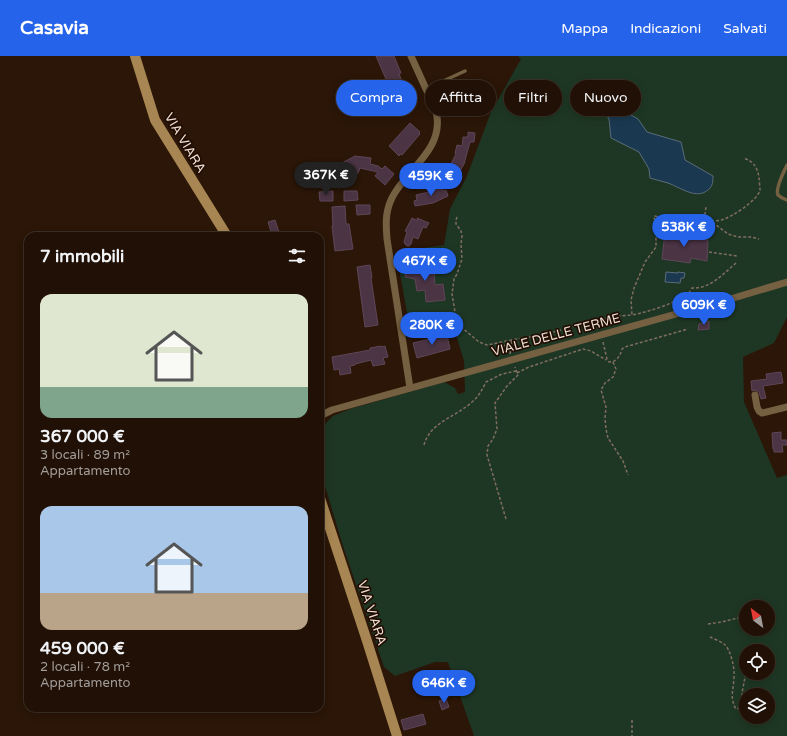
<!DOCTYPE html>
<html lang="it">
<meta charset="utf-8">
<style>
body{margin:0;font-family:"Varela Round",sans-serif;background:#28190f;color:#f1f3f6;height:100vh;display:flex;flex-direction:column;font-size:15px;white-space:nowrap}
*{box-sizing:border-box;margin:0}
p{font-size:13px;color:#a29d9a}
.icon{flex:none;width:22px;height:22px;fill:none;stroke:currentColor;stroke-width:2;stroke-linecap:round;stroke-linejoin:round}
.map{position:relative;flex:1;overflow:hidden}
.sheet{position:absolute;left:24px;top:176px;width:300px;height:480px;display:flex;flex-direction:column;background:#201005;border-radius:12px;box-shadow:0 2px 10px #0003,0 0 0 1px #3d3027}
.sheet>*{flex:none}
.top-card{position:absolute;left:336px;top:24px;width:380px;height:36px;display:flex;gap:8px}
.needle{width:26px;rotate:328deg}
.buttons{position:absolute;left:739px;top:544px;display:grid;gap:8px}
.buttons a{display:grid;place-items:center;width:36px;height:36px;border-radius:50%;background:#201005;box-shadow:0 2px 10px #0003,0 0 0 1px #3d3027;font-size:20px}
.price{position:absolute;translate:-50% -34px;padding:0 9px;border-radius:14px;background:#2563eb;color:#fff;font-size:13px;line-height:26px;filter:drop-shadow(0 1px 2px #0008)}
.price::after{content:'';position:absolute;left:50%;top:24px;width:12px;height:9px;margin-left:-6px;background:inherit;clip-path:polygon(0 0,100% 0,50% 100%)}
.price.current{background:#222;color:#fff}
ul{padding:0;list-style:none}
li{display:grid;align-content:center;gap:8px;height:212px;padding:0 16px}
li span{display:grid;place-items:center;height:124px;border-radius:12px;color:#555}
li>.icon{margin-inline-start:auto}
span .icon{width:72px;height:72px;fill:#fffc;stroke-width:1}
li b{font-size:17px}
h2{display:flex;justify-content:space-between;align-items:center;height:48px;padding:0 16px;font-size:17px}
.chip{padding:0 14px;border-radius:18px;background:#201005;box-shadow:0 2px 10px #0003,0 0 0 1px #3d3027;font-size:14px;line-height:36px}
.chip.current{background:#2563eb;color:#fff}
header{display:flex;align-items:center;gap:24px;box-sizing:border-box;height:56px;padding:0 20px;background:#2563eb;color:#fff}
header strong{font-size:19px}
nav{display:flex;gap:22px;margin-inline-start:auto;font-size:14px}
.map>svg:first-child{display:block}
.green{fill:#1e3724;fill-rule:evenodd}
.water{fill:#1a3951;stroke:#5a6b79}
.building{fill:#4b3444;stroke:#5f4658}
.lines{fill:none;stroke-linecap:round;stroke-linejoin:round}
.path{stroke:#806e61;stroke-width:1.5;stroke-dasharray:3 2;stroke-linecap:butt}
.lane{stroke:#756041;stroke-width:3.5}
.street{stroke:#756041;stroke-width:7}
.secondary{stroke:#a88653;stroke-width:10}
.labels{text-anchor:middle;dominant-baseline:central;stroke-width:3.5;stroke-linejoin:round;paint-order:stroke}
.street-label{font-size:13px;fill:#eedfd5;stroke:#210d01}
</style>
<header>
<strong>Casavia</strong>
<nav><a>Mappa</a><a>Indicazioni</a><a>Salvati</a></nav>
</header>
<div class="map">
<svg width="787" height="680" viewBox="0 0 787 680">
<rect width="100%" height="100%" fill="#2b1607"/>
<path class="green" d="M 518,0 L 787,0 L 787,261 L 774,287 L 743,301 L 744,346 L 777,422 L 787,419 L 787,680 L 474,680 L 448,606 L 435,606 L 395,620 L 384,611 L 342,487 L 320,413 L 320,373 L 325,371 L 325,368 L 333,360 L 350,353 L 444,326 L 455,332 L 458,338 L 465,336 L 464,305 L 450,259 L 409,267 L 396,196 L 444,189 L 450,153 L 467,120 L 491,56 L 521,3 ZM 746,551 L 768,551 L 768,573 L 746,573 ZM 746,595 L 768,595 L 768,617 L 746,617 ZM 746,639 L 768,639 L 768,661 L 746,661 Z"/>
<path class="water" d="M 607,41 L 617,51 L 638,63 L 647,76 L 681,86 L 685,104 L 713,120 C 713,128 712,132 705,136 C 694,142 679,131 668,127 C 662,125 656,124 650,122 L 649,113 L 639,96 L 611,82 L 609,63 L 601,51 L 601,48 Z
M 666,216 L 678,217 L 678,216 L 685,217 L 684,222 L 681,222 L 680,227 L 665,226 Z"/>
<path class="building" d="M 376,0 L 394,0 L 401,17 L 399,18 L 405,32 L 403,33 L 412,52 L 400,57 L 396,48 L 390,51 L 386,40 L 392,37 Z
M 458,30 L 466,46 L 463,48 L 463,49 L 457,52 L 456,51 L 452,53 L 445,38 L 448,37 L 447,35 Z
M 410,67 L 420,76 L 419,77 L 420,78 L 402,99 L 400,98 L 399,100 L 389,90 Z
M 468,76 L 475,77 L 474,86 L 470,86 L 464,108 L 457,121 L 452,119 L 453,116 L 448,114 L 456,98 L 455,97 L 457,89 L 462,90 L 463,81 L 468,81 Z
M 355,100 L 371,102 L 370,108 L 378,110 L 382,113 L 385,110 L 394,118 L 385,129 L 375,120 L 378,116 L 360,112 L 358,117 L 347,123 L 338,122 L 335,124 L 329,114 Z
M 441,131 L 443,135 L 446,134 L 448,140 L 433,147 L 415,150 L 414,145 L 417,144 L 416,139 L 429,136 Z
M 333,135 L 333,145 L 320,145 L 319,136 Z
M 344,135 L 357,135 L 358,144 L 344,145 Z
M 356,149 L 370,149 L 370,158 L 357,159 Z
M 345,150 L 346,168 L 349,168 L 353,193 L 335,195 L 332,170 L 333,170 L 332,151 Z
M 412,162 L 418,165 L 417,162 L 429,167 L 426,172 L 423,171 L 418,183 L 413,181 L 411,188 L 409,190 L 407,190 L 405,188 L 404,186 L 407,176 L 405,175 Z
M 275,164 L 279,176 L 272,179 L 268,166 Z
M 665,176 L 693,179 L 693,182 L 708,184 L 707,205 L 691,202 L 690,207 L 662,203 Z
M 409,204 L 422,208 L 420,217 L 434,215 L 435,229 L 443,228 L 445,244 L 426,246 L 425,234 L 417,235 L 415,223 L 405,221 Z
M 370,209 L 372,222 L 371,222 L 378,269 L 365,271 L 357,211 Z
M 709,265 L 709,273 L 698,274 L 699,268 Z
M 447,279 L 450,293 L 417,302 L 413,287 Z
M 381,290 L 381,291 L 385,290 L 388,301 L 383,302 L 385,308 L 373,310 L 371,304 L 355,308 L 355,309 L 350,310 L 351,317 L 340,319 L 339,313 L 334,314 L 332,301 L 370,294 L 370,292 Z
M 781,316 L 783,327 L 763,330 L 766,342 L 761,343 L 759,336 L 755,334 L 752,335 L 751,325 L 767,323 L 766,318 Z
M 781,376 L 781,384 L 787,384 L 787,389 L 782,389 L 783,396 L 774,396 L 774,393 L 773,393 L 772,377 Z
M 446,643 L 449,651 L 442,654 L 439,645 Z
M 423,658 L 426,668 L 404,674 L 401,664 Z"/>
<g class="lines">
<path class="path" d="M 457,161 L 456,164 L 456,168 L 461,175 L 462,180 L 461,188 L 462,203 L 457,218 L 454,223 L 452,238 L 456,262 L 460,270 L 479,286 L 487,289 L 517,283 L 543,279 L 579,269 L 596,266
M 704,164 L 706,151
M 711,165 C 714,165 718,165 721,164 C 731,162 758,144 760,134 C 760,130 759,125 759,121 C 757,111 754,106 744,102
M 709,196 L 737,200
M 736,207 C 723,218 710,233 692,232 C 690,235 689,237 686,239 C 674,248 647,256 632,259 L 631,244 L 634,232 L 640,218 L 645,206 L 656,191 L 656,172 L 654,160 L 662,161 L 677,166 L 682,167 L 693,164 L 711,165 L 728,178 L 738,181 L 751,181 L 759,183
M 599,273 L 596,266 C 608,261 620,260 632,259
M 500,286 L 508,292 L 509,296
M 603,286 L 607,303 L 609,306 C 617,306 620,300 622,293 L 625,291 L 688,273
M 510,298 L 512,284
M 613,306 L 616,313 L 613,321 L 605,327 L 601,334 L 606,351 L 605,362 L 606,373 L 608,382 L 623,405 L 628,419
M 517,317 L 529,311 L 583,293 L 591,295 L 606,304
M 424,389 C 430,366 456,361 472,346 C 479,340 482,334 486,326 L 502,318 L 516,315
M 506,463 L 487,399 L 488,390 L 493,383 L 497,373 L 495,347 L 507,330 L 518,319 L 515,311
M 708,568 L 722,566 L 746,560
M 710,581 C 714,583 720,585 724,588 C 730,592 735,612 734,620 C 734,633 729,641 736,653 L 740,652 L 742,648 L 742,637 L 746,616
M 755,595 L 759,589
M 632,664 L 632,680"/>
<path class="lane" d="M 426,33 L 465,15
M 787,109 C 784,115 775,133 778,139 C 780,141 784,143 787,144"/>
<path class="street" d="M 410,332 L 387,183 C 386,170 385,157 391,144 C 403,116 442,96 437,61 C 436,51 431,42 426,33 C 421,22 416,11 411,0
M 755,339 L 757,351 L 759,355 L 762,357 L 787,351
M 320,360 L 332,354 L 737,241 L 787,226"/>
<path class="secondary" d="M 135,0 L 155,64 L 227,180
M 320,442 L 367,585 L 397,680"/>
</g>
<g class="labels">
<g class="street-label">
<text transform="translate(185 87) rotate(59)">VIA VIARA</text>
<text transform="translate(556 279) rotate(-15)">VIALE DELLE TERME</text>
<text transform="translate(372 557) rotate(72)">VIA VIARA</text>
</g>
</g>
</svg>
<div class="buttons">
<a><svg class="needle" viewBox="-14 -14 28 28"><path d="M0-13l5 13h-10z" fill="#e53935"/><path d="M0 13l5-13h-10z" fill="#a29d9a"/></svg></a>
<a><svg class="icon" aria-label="locate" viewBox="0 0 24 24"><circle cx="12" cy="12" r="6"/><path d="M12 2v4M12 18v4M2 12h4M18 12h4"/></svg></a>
<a><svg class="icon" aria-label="layers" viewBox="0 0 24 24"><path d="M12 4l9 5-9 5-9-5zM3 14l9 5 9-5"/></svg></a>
</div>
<b class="price current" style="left:326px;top:140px">367K €</b>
<b class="price" style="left:431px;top:141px">459K €</b>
<b class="price" style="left:684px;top:192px">538K €</b>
<b class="price" style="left:425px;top:226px">467K €</b>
<b class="price" style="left:704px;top:270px">609K €</b>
<b class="price" style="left:432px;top:290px">280K €</b>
<b class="price" style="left:444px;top:648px">646K €</b>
<div class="top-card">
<a class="chip current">Compra</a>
<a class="chip">Affitta</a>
<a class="chip">Filtri</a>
<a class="chip">Nuovo</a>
</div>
<section class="sheet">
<h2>7 immobili<svg class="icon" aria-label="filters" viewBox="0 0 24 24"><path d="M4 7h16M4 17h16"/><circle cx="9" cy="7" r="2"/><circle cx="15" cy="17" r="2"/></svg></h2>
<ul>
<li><span style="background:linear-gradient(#dfe7d0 75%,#7fa58c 0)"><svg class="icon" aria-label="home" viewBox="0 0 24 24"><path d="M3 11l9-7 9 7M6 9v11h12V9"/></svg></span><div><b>367 000 €</b><p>3 locali · 89 m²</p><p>Appartamento</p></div></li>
<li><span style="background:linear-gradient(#a9c7e8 70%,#b9a48a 0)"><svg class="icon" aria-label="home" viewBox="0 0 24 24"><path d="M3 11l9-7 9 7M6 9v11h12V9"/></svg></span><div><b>459 000 €</b><p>2 locali · 78 m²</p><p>Appartamento</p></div></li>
</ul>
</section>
</div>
